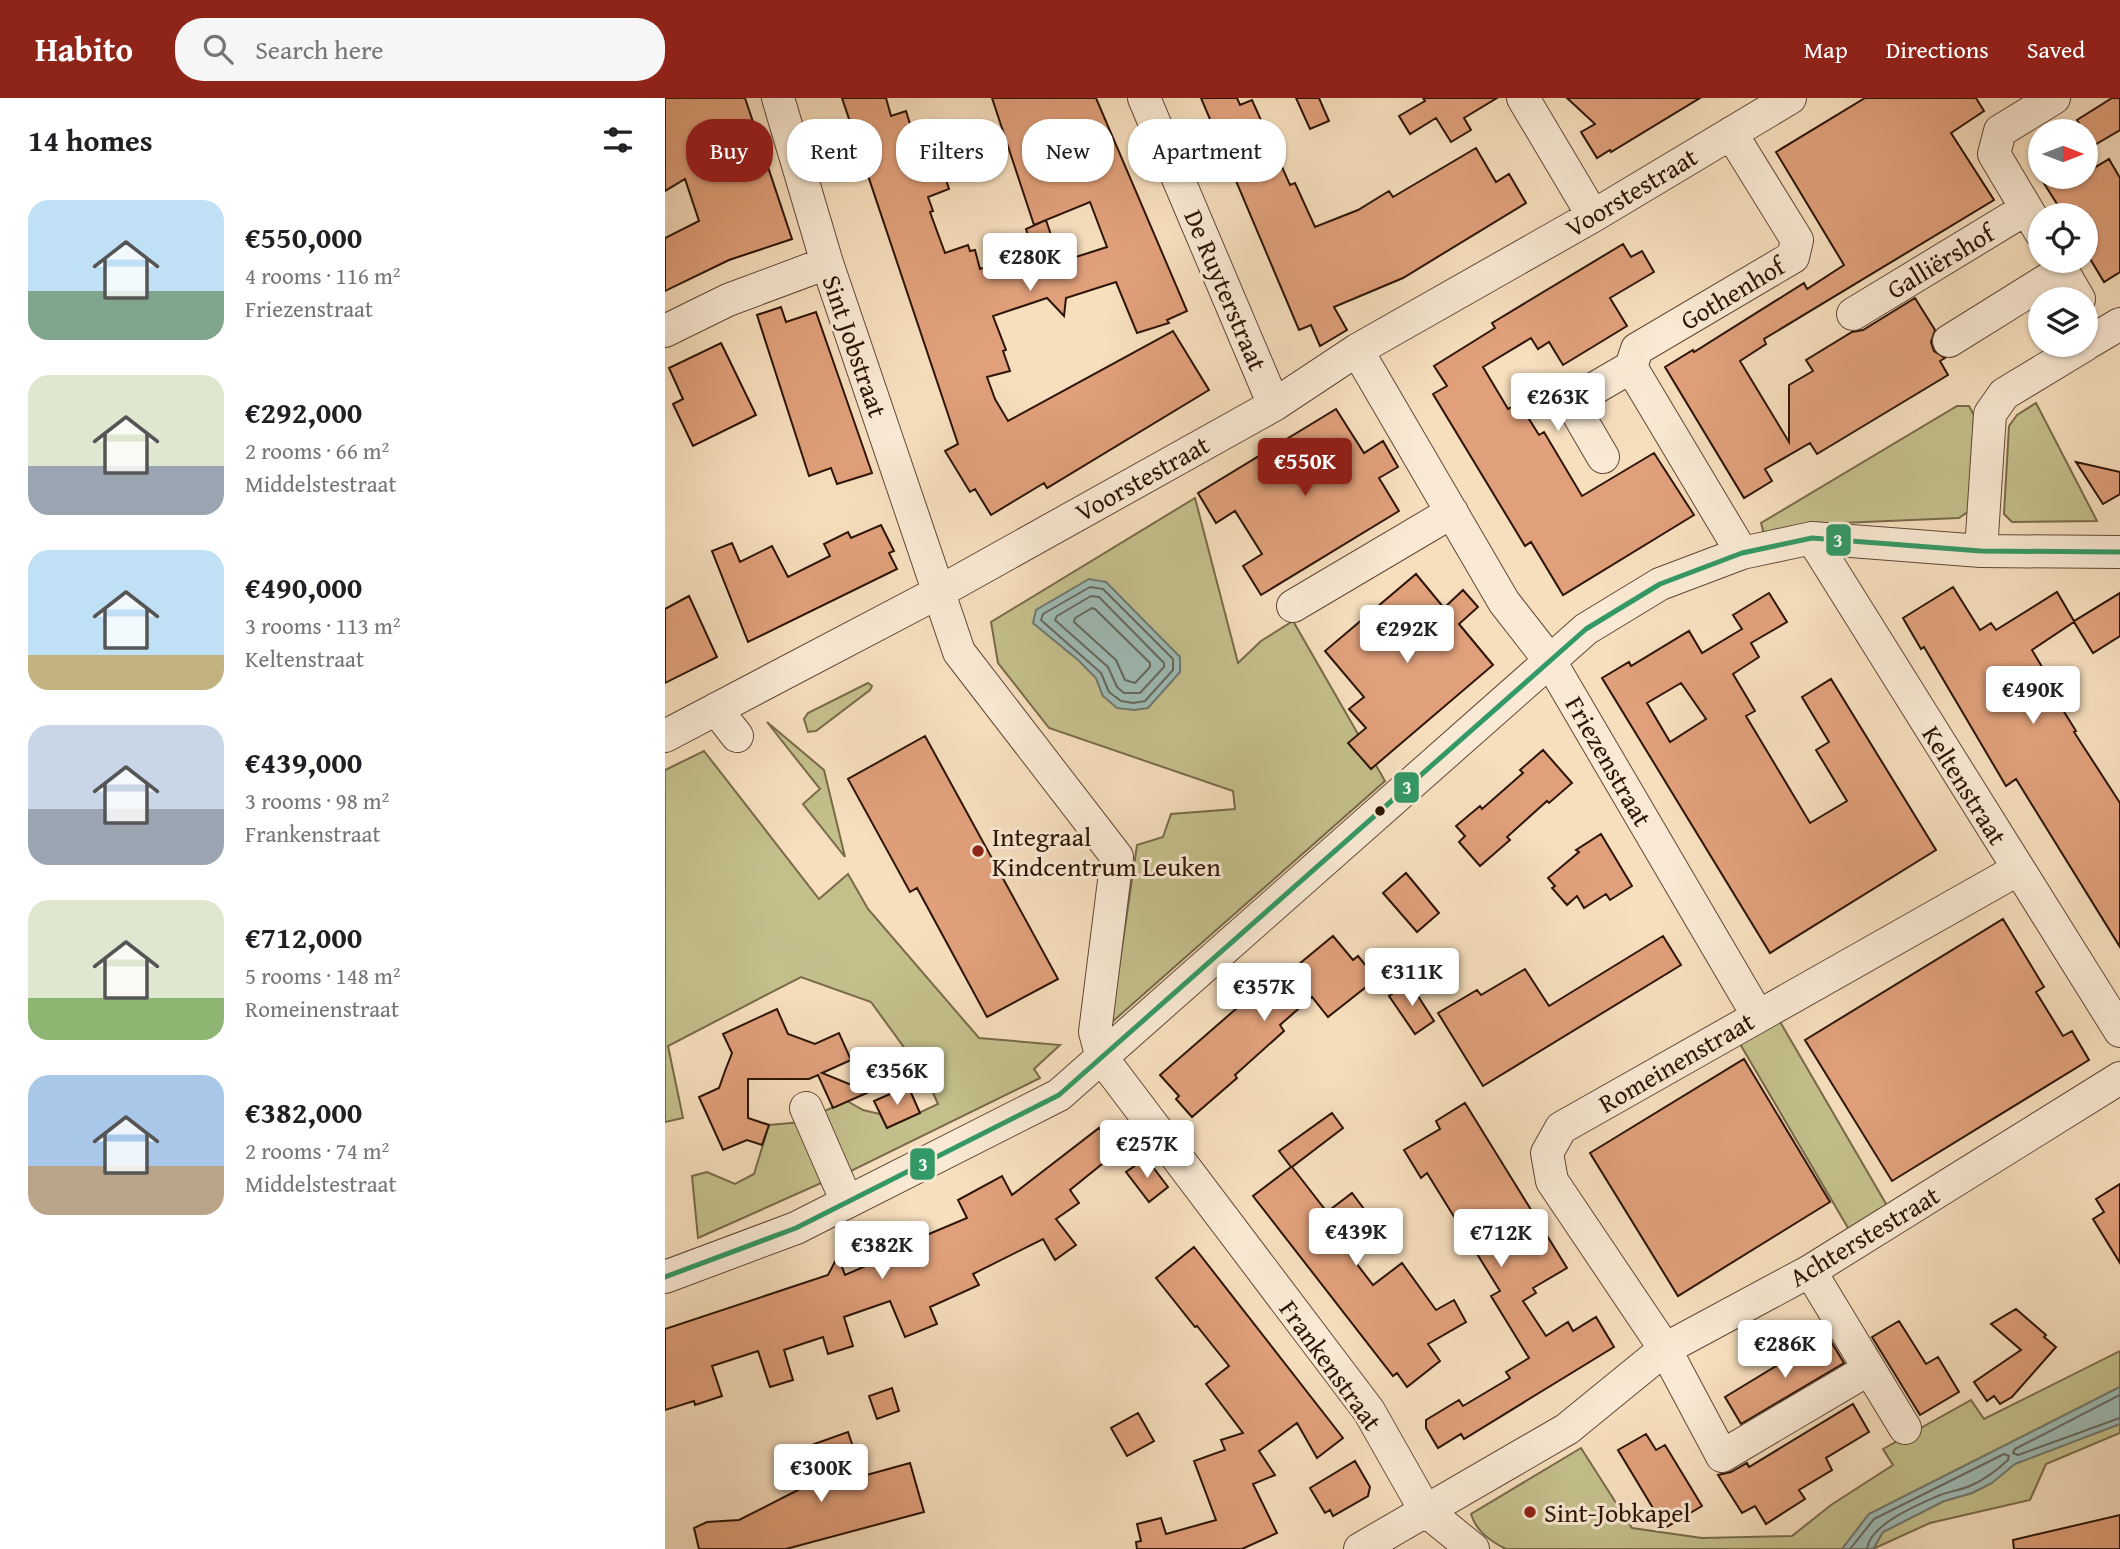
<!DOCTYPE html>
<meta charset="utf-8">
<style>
body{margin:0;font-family:"Gentium Book Plus",serif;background:#f6f6f6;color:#202124;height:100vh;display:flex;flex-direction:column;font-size:26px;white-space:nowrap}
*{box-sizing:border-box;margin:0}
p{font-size:23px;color:#757577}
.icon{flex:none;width:38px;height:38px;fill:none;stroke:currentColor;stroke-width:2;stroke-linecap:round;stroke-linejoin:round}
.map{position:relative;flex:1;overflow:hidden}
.details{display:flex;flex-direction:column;background:#fff;width:665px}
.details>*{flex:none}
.banner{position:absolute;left:21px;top:21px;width:665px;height:63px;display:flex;gap:14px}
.needle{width:46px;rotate:90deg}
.controls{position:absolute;left:1363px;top:21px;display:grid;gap:14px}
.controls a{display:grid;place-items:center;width:70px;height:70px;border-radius:50%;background:#fff;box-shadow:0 2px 5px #0004;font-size:35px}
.price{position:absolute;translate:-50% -60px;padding:0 16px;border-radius:7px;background:#fff;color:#222;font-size:23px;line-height:46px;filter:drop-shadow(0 2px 4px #0008)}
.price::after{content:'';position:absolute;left:50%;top:42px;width:21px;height:16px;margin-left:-10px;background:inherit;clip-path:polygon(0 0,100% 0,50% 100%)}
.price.current{background:#8f2418;color:#fff}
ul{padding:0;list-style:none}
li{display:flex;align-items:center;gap:21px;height:175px;padding:0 28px}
li span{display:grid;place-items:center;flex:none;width:196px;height:140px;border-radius:21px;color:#555}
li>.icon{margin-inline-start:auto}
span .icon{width:84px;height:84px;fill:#fffc;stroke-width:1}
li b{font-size:30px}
h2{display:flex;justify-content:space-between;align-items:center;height:84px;padding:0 28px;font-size:30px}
.tag{padding:0 24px;border-radius:28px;background:#fff;box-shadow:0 2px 5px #0004;font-size:24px;line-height:63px}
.tag.current{background:#8f2418;color:#fff}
header{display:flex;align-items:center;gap:42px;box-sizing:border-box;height:98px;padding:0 35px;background:#8f2418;color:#fff}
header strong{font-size:33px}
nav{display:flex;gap:38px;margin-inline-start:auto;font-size:24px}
.search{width:490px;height:63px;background:#f6f6f6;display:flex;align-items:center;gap:18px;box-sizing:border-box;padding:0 24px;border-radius:28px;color:#757577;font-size:26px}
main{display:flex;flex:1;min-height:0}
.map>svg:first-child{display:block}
.green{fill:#c4c08c;stroke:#786a49;stroke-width:2;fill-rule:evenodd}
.water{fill:#9ebcb7;stroke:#717970;stroke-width:2}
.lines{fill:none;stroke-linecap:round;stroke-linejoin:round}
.shore{stroke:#66685e;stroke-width:2}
.building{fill:#e0a07b;stroke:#2d1406;stroke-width:2;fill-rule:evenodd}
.minor-casing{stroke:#604734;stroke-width:34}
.minor{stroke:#faead5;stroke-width:32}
.bus-1-casing{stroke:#faead5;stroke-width:10}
.bus-1{stroke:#396;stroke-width:5}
.bus-dot{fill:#2d1406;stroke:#faead5;stroke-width:2.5}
.poi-dot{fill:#8f2418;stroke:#faead5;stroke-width:2.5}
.labels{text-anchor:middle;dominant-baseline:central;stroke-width:6;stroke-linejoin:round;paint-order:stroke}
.street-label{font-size:26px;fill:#2d1406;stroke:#faead5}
.poi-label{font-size:26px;fill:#2d1406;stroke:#faead5;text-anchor:start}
.line-badge{stroke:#faead5;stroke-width:2.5}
.badge-label{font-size:19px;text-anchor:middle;font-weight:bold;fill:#fff}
</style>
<header>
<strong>Habito</strong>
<div class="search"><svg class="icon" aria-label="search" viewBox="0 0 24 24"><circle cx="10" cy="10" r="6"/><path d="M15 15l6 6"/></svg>Search here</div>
<nav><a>Map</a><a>Directions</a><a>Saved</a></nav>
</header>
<main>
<section class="details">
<h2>14 homes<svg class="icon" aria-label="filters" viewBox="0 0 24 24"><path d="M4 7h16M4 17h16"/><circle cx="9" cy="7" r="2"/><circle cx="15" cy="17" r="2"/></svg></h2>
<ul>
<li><span style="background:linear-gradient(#bfe0f5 65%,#7fa58c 0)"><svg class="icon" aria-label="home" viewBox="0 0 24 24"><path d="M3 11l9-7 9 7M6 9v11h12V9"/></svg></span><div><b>€550,000</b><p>4 rooms · 116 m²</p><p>Friezenstraat</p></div></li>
<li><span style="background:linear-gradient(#dfe7d0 65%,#9aa5b1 0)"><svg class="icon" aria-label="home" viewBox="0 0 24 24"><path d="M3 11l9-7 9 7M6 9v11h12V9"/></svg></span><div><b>€292,000</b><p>2 rooms · 66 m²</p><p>Middelstestraat</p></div></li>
<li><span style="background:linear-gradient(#bfe0f5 75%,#c2b280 0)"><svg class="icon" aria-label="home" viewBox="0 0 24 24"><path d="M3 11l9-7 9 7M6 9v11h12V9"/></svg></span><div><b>€490,000</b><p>3 rooms · 113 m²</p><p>Keltenstraat</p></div></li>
<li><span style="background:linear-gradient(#c9d6e8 60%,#9aa5b1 0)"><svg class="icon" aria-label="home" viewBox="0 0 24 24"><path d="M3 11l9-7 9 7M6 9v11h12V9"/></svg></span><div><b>€439,000</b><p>3 rooms · 98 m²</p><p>Frankenstraat</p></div></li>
<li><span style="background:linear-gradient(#dfe7d0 70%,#8fb573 0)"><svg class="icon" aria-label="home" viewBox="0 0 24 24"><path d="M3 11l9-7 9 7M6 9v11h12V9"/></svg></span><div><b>€712,000</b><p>5 rooms · 148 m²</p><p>Romeinenstraat</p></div></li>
<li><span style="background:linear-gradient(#a9c7e8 65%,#b9a48a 0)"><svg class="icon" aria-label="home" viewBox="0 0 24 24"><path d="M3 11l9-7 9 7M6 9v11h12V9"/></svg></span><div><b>€382,000</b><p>2 rooms · 74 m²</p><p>Middelstestraat</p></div></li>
</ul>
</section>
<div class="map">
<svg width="1455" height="1451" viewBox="0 0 1455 1451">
<rect width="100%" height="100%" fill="#f7dfbe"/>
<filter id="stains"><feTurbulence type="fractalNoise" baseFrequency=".00286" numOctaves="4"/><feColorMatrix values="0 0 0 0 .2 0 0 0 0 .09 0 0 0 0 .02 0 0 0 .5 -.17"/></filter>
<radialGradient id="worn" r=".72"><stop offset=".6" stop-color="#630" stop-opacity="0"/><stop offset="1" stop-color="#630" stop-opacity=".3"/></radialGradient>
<path class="green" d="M 1371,305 L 1432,423 L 1347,424 L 1339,416 L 1344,328 L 1352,317 Z
M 1292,308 L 1304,308 L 1309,317 L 1304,413 L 1294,420 L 1152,426 L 1099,436 L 1096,425 Z
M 530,400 L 573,565 L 596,543 L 628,523 L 720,683 L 446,925 L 472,747 L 498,739 L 506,716 L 570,711 L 568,693 L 384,630 L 333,565 L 326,524 ZM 413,561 L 469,612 L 438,598 L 431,580 Z
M 203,585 L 207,588 L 205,592 L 151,633 L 143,634 L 139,621 L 143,615 Z
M 102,624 L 159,672 L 180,759 L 138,706 L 155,691 Z
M 39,653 L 154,801 L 183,776 L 203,811 L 314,940 L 395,947 L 369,971 L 375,980 L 182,1075 L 155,1015 L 182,1003 L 198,1012 L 215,1016 L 222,1030 L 273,1006 L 262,981 L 206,904 L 136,879 L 3,948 L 18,1020 L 0,1024 L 0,672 Z
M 1107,910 L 1224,1111 L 1186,1135 L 1068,934 Z
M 137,1024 L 163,1082 L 33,1140 L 27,1078 L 42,1074 L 70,1086 L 89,1076 L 104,1027 Z
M 1455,1253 L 1455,1289 L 1204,1416 L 1177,1451 L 841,1451 C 825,1443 811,1433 806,1416 L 916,1350 L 967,1430 L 1037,1440 L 1127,1438 L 1166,1407 L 1228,1367 L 1218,1351 L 1306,1302 L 1319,1321 Z
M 1455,1326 L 1455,1335 L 1381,1366 L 1365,1402 L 1265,1425 L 1208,1451 L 1218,1434 L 1279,1403 L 1307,1395 L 1325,1386 L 1349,1366 Z"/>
<path class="water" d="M 424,481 L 441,484 L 515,559 L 515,574 L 483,610 L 469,612 L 452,610 L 438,598 L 431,580 L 413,562 L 368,525 L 371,512 Z
M 1455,1289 L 1455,1326 L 1350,1366 L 1327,1385 L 1307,1395 L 1279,1403 L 1218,1434 L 1208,1451 L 1177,1451 L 1204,1416 Z"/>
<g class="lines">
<path class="shore" d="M 425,489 L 438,491 L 508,561 L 508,572 L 480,603 L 468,605 L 456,603 L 444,594 L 436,575 L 376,522 L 378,516 Z
M 426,498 L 434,499 L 499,565 L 499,569 L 475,595 L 459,595 L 452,589 L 443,569 L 390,522 L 392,518 Z
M 427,510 L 430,511 L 485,565 L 485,569 L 470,585 L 460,582 L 451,562 L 409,524 L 410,520 Z
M 1455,1297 L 1350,1351 L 1348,1355 L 1353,1357 L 1455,1320
M 1185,1451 L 1209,1421 L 1339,1356 L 1344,1358 L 1343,1362 C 1332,1372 1321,1381 1307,1387 C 1297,1392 1285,1393 1275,1397 C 1254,1406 1205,1426 1202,1451"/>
</g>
<path class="building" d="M 0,0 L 80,0 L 127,141 L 64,162 L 0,193 L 0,140 L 34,123 L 20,81 L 0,93 Z
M 177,0 L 221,0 L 226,18 L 241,13 L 259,71 L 276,66 L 284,91 L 263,99 L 268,113 L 265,114 L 280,155 L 303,147 L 305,153 L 310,152 L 315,171 L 368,154 L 361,131 L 381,122 L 395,164 L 442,149 L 425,104 L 369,127 L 327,0 L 431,0 L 522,213 L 502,222 L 504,225 L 472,235 L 451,184 L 401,200 L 399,218 L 382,200 L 328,218 L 341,252 L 338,253 L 345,273 L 322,279 L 330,301 L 343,323 L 508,233 L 544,292 L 382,390 L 379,385 L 326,417 L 310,391 L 305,394 L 280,353 L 293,346 Z
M 536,0 L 572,0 L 575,7 L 587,2 L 625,87 L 630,85 L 650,129 L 693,112 L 724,93 L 728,99 L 811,50 L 831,84 L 844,76 L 861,105 L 738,180 L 669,209 L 682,232 L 655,248 L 646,227 L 634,232 Z
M 631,0 L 654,0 L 664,23 L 645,31 Z
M 758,0 L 832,0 L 799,20 L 806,32 L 786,44 L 771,20 L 745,36 L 734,18 L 760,3 Z
M 902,0 L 1035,0 L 946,54 L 945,52 L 932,60 L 916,34 L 930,26 Z
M 1200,0 L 1311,0 L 1319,13 L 1286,35 L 1329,102 L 1099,241 L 1101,246 L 1075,263 L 1124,344 L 1124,287 L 1148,273 L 1141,262 L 1187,234 L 1198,232 L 1250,200 L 1270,232 L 1266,244 L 1269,253 L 1280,260 L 1275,263 L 1283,277 L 1152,356 L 1145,345 L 1100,371 L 1107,383 L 1079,400 L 1000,269 L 1028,252 L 1029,254 L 1139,185 L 1142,191 L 1179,167 L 1111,54 Z
M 1447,0 L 1455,0 L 1455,32 L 1428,48 L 1412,22 Z
M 1444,61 L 1455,80 L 1455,174 L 1439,184 L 1421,154 L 1421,117 L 1399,117 L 1375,79 L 1421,79 L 1421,75 Z
M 958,146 L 966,159 L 977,153 L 989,174 L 945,200 L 962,228 L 898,267 L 884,244 L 873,251 L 866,240 L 818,269 L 843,311 L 854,305 L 874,337 L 879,334 L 917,398 L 989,355 L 1029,417 L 898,497 L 866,444 L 860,448 L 768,296 L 782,288 L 769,268 L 830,230 L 827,225 Z
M 116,209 L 121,224 L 151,214 L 207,375 L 172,386 L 166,370 L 144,378 L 92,217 Z
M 56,245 L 91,317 L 28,348 L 8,306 L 18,301 L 4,270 Z
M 671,311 L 699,355 L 718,343 L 733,369 L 714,380 L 734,413 L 596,497 L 578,468 L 597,456 L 570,413 L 551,425 L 533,395 Z
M 1411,364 L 1455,374 L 1455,396 L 1438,406 Z
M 216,427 L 229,453 L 224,455 L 232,471 L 83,544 L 47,453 L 67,445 L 75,464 L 107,448 L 123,479 L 165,458 L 159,446 L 183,434 L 186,440 Z
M 751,476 L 779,510 L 798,492 L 813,509 L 794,526 L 828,567 L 706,671 L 683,645 L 701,630 L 684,611 L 699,599 L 660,553 Z
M 1288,489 L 1315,532 L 1326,525 L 1331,532 L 1392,494 L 1409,523 L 1455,495 L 1455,538 L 1428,555 L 1409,524 L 1367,552 L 1392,594 L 1388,596 L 1411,633 L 1409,634 L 1455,705 L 1455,849 L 1351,681 L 1341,688 L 1259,549 L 1256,551 L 1238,520 Z
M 1104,495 L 1122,524 L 1086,545 L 1094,559 L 1068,576 L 1090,613 L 1081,618 L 1145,725 L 1182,703 L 1151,652 L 1164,644 L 1137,599 L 1166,581 L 1271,752 L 1105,855 L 937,580 L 964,564 L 966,568 L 1024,533 L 1037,555 L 1077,531 L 1068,517 ZM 1016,585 L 1041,621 L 1005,644 L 982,605 Z
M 24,498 L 52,559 L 0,585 L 0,511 Z
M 260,638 L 393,881 L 322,919 L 252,790 L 245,794 L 183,681 Z
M 878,652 L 907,685 L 884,705 L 882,703 L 842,739 L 845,742 L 815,768 L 794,744 L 800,738 L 791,728 L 815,708 L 817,711 L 858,675 L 855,672 Z
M 936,736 L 967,788 L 945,802 L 941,796 L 919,810 L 912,798 L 902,807 L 887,790 L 890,788 L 883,780 L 914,754 L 911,752 Z
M 741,775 L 774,815 L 752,834 L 718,795 Z
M 1338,821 L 1379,889 L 1371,894 L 1398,938 L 1407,933 L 1424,962 L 1227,1083 L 1140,942 Z
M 668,838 L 688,862 L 693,858 L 702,869 L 706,885 L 663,919 L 647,899 L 615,927 L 619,933 L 570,977 L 572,980 L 527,1019 L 511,1001 L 514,998 L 495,977 L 611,876 L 616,881 Z
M 998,838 L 1016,867 L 818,988 L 773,915 L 812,892 L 816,897 L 860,871 L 884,908 Z
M 744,884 L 769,923 L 750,936 L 724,898 Z
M 112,911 L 123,936 L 150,946 L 174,935 L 186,962 L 157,975 L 204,994 L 168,1010 L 153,977 L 144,981 L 83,981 L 83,1020 L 104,1027 L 97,1047 L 82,1042 L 58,1052 L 34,999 L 54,990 L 60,973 L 67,955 L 58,936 Z
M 1079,961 L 1165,1104 L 1013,1198 L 925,1055 Z
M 243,988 L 255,1015 L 222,1030 L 209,1003 Z
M 800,1005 L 902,1170 L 868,1190 L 871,1195 L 858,1203 L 881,1238 L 903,1224 L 908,1233 L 931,1219 L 949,1249 L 799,1341 L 796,1336 L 773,1350 L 761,1330 L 761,1322 L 794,1302 L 798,1308 L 845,1280 L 841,1274 L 864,1260 L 826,1198 L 835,1193 L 762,1075 L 756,1080 L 739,1052 L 775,1031 L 771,1023 Z
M 667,1015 L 678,1030 L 627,1069 L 662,1114 L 687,1095 L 705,1119 L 674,1143 L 708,1187 L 737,1165 L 771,1212 L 789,1202 L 801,1224 L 763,1246 L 775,1263 L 742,1289 L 732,1275 L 728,1278 L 588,1098 L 626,1069 L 614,1053 Z
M 434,1030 L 453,1053 L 405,1092 L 414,1105 L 391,1121 L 411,1147 L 390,1162 L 378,1141 L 308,1176 L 314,1187 L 265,1209 L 272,1226 L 240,1239 L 225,1203 L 179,1219 L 188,1248 L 163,1256 L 158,1239 L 119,1252 L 128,1282 L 105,1289 L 93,1253 L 47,1268 L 57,1298 L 30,1307 L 29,1303 L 0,1312 L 0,1231 L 163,1177 L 173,1158 L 180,1177 L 235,1153 L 233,1149 L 302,1120 L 293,1102 L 337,1078 L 347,1097 Z
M 481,1060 L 503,1089 L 484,1104 L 461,1074 Z
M 1455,1086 L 1455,1165 L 1428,1121 L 1439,1114 L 1431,1101 Z
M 529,1149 L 678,1340 L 652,1360 L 632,1325 L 594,1353 L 610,1377 L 588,1386 L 612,1435 L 577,1451 L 472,1451 L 471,1444 L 476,1443 L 472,1426 L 496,1420 L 501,1436 L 551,1422 L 529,1363 L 560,1352 L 556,1342 L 578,1335 L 541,1286 L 564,1268 L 532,1228 L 530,1229 L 491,1180 Z
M 1351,1211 L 1381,1237 L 1379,1239 L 1391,1249 L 1347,1299 L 1335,1306 L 1329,1298 L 1322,1303 L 1309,1284 L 1356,1252 L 1326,1226 Z
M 1234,1223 L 1261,1266 L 1273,1259 L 1294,1294 L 1255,1317 L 1207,1239 Z
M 1162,1237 L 1179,1265 L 1076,1326 L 1060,1299 Z
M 227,1290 L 234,1313 L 212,1321 L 204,1298 Z
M 1188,1306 L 1204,1334 L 1161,1360 L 1167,1372 L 1134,1392 L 1140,1401 L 1101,1426 L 1090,1408 L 1077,1415 L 1053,1377 L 1066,1374 L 1082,1365 L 1084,1369 Z
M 473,1315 L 489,1343 L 462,1358 L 446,1330 Z
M 183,1334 L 198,1378 L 245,1365 L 259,1414 L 121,1451 L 34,1451 L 29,1430 L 42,1424 L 74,1422 L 135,1391 L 130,1374 L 157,1367 L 149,1346 Z
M 981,1336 L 991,1352 L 1000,1347 L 1037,1408 L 1000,1430 L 953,1352 Z
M 690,1363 L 705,1389 L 703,1398 L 668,1418 L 665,1412 L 660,1415 L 645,1390 Z
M 1455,1417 L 1455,1451 L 1349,1451 L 1348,1442 Z"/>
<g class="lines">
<g class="minor-casing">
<path id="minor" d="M 113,0 L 162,165 L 294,554 L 452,759 L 430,934 L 437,960 L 704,1313 L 760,1412 L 808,1451
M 479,0 L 609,307
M 858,0 L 928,118
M 1066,35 L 1132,142 L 1128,159 L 972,251 L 966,269 L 1077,455
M 1376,135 L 1329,56 L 1335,33 L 1389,0
M 1392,163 L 1414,201
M 1188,216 L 1361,111
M 0,233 L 63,202 L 162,165
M 1284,243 L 1398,172
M 1421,246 L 1455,226
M 692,252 L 839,504 L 885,563 L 1093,918
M 938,359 L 906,304 L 966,269
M 1147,440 L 1455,933
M 1316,453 L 1325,316 L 1339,296 L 1420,247
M 628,508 L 787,414
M 51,611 L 72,638
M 0,638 L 274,494 L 609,307 L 692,252 L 928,118 L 1125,0
M 141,1010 L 182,1104
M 1145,1173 L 1240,1330
M 0,1179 L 131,1130 L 394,997 L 921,531 L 995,486 L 1077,455 L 1147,440 L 1316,453 L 1455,454
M 1204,1271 L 1057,1358 L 1000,1251 L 887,1083 L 882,1055 L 896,1030 L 1352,772
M 695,1451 L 902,1331 L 1000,1251 L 1145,1173 L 1455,980"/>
</g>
<use href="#minor" class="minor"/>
<g class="bus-1-casing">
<path id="bus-1" d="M 0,1179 L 131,1130 L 394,997 L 921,531 L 995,486 L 1077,455 L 1147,440 L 1316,453 L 1455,454"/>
</g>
<use href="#bus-1" class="bus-1"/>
</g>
<circle class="bus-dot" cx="715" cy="713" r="6"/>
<g class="poi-dot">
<circle cx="313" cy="753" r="7"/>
<circle cx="865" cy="1414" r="7"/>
</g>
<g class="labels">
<g class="street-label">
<text transform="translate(966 94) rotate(-31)">Voorstestraat</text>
<text transform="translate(1275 163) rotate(-31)">Galliërshof</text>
<text transform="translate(561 192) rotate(67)">De Ruyterstraat</text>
<text transform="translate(1067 195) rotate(-31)">Gothenhof</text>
<text transform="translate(190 248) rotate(71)">Sint Jobstraat</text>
<text transform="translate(477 380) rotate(-29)">Voorstestraat</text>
<text transform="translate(944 663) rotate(60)">Friezenstraat</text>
<text transform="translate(1300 687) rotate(58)">Keltenstraat</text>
<text transform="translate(1011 964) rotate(-30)">Romeinenstraat</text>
<text transform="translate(1199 1138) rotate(-31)">Achterstestraat</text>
<text transform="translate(666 1267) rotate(54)">Frankenstraat</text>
</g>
<g class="poi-label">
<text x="327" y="738">Integraal<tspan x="327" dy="30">Kindcentrum Leuken</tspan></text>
<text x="879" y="1414">Sint-Jobkapel</text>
</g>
</g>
<g class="line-badge">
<rect x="1160" y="425" width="27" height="34" rx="7" fill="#396"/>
<rect x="728" y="673" width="27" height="33" rx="7" fill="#396"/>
<rect x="244" y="1049" width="27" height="34" rx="7" fill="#396"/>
</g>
<g class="badge-label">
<text x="1173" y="449">3</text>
<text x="742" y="696">3</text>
<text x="258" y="1073">3</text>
</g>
<rect width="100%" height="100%" filter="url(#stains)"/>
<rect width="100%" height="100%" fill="url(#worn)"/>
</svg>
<div class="controls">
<a><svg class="needle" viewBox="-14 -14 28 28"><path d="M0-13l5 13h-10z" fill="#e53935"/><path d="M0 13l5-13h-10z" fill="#757577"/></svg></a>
<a><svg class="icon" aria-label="locate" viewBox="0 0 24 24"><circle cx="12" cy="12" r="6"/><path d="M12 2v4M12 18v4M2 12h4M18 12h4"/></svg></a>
<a><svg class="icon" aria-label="layers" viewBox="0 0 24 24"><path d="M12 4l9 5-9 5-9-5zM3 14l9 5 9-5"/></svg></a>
</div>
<b class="price" style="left:365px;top:195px">€280K</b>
<b class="price" style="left:893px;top:335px">€263K</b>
<b class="price current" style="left:640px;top:400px">€550K</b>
<b class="price" style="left:742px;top:567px">€292K</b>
<b class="price" style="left:1368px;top:628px">€490K</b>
<b class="price" style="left:747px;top:910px">€311K</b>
<b class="price" style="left:599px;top:925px">€357K</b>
<b class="price" style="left:232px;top:1009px">€356K</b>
<b class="price" style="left:482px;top:1082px">€257K</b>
<b class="price" style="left:691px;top:1170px">€439K</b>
<b class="price" style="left:836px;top:1171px">€712K</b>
<b class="price" style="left:217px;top:1183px">€382K</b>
<b class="price" style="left:1120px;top:1282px">€286K</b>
<b class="price" style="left:156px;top:1406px">€300K</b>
<div class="banner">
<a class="tag current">Buy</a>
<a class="tag">Rent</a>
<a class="tag">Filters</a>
<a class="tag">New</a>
<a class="tag">Apartment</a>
</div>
</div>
</main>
